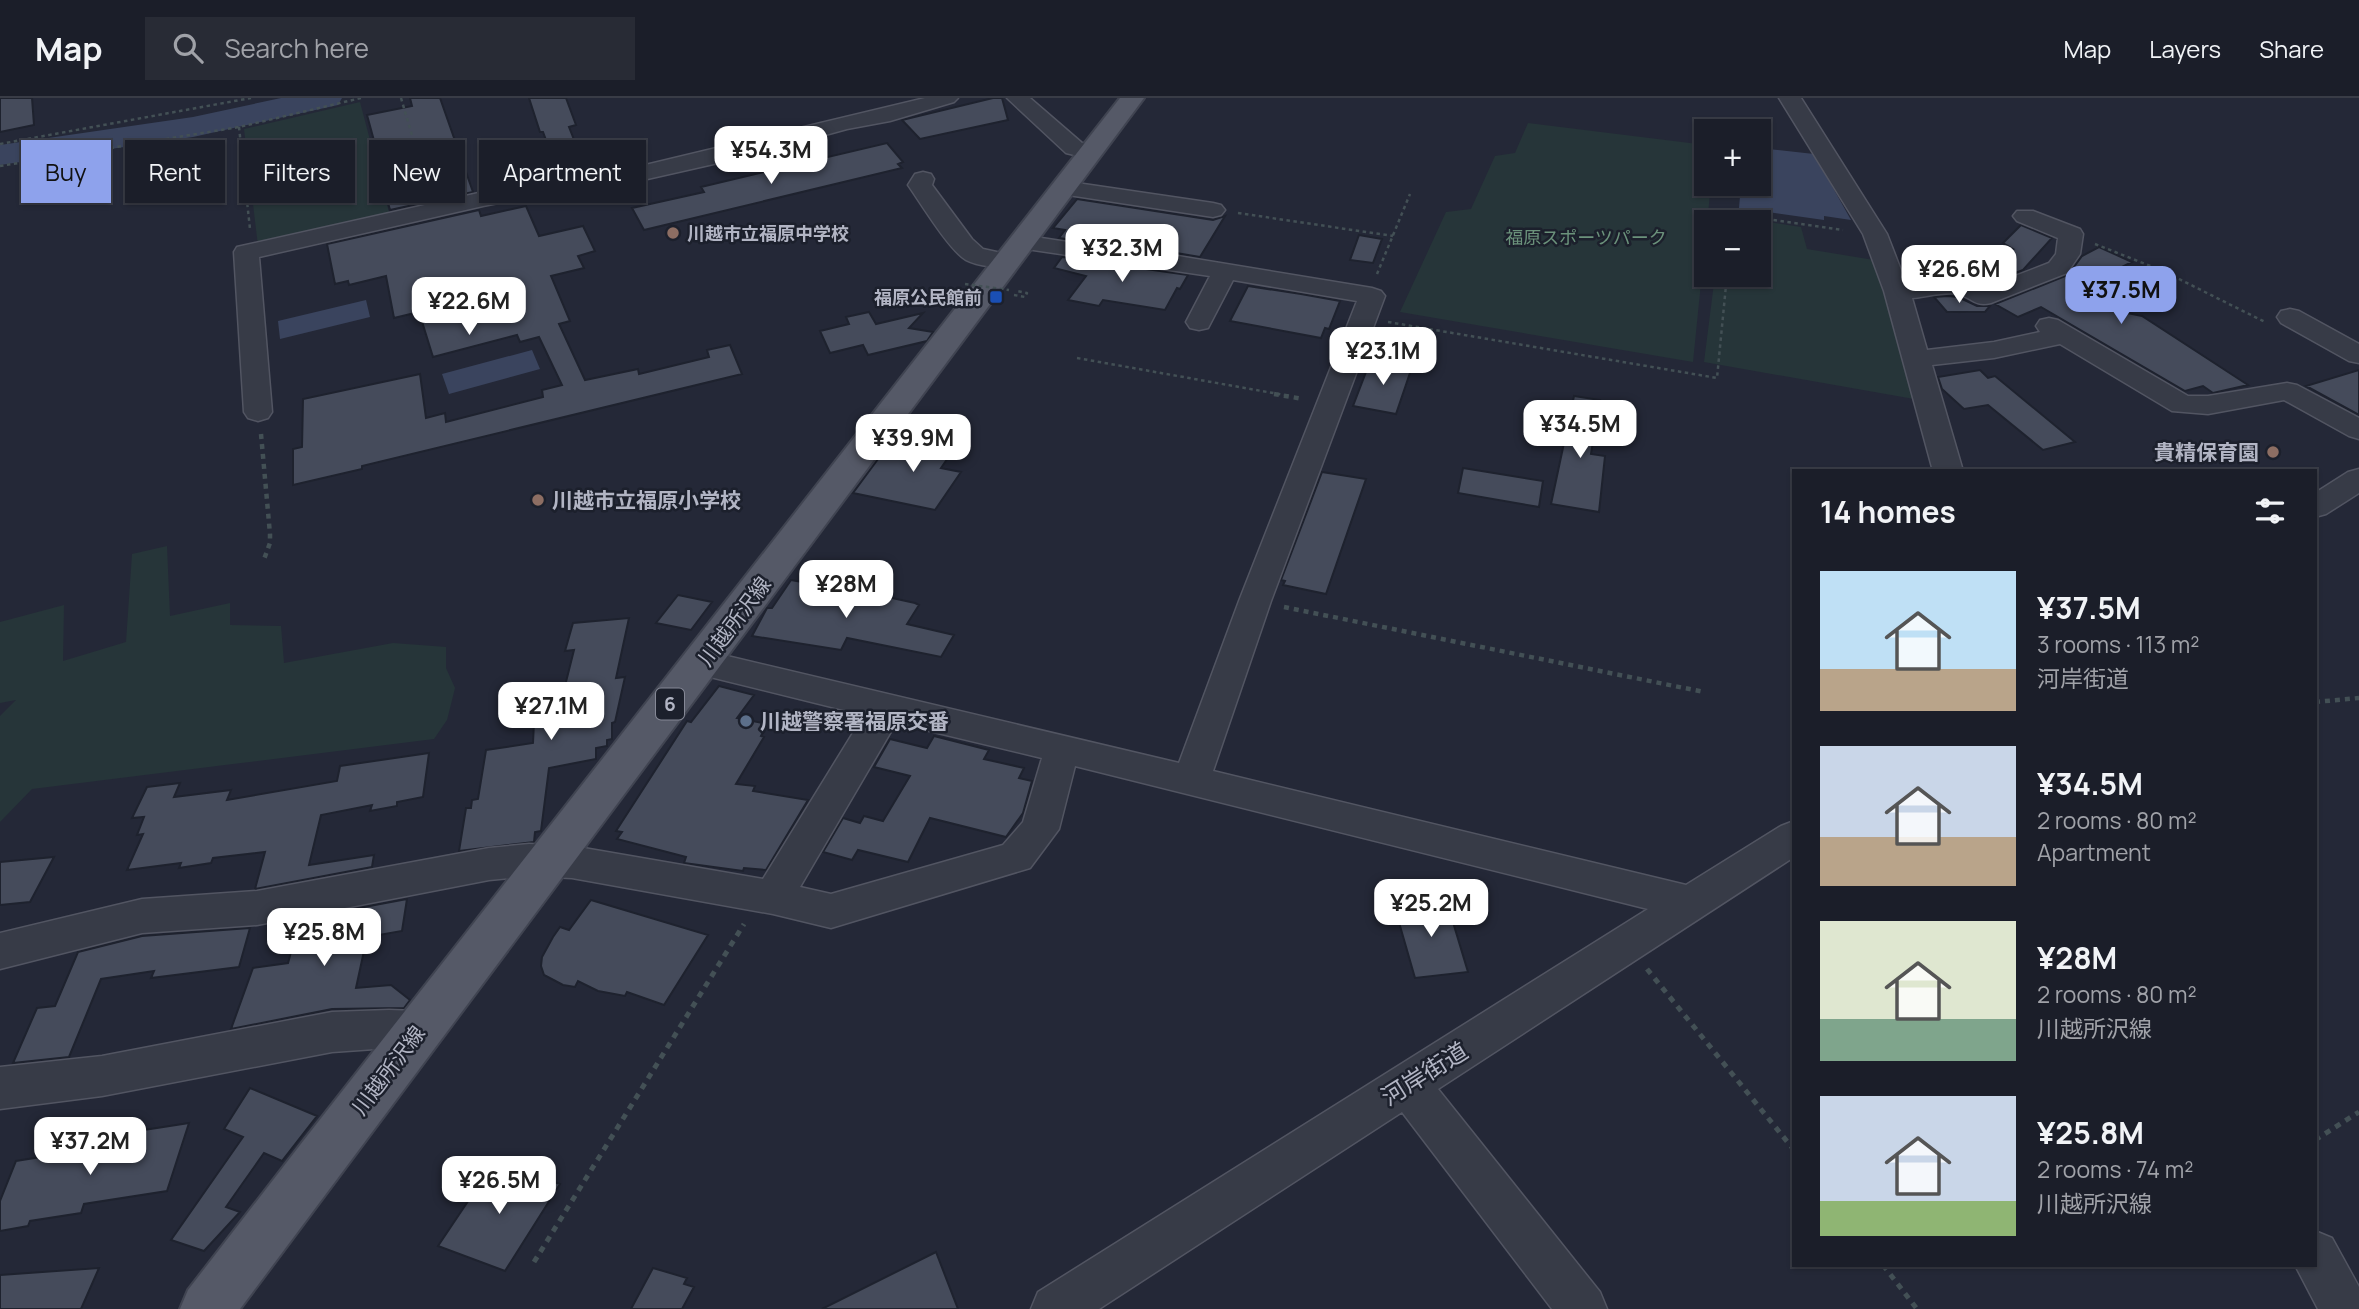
<!DOCTYPE html>
<meta charset="utf-8">
<style>
body{margin:0;font-family:Manrope,"Noto Sans JP",sans-serif;background:#282b35;color:#f1f3f6;height:100vh;display:flex;flex-direction:column;font-size:26px;white-space:nowrap}
*{box-sizing:border-box;margin:0}
p{font-size:23px;color:#a0a2a8}
.icon{flex:none;width:38px;height:38px;fill:none;stroke:currentColor;stroke-width:2;stroke-linecap:round;stroke-linejoin:round}
.map{position:relative;flex:1;overflow:hidden}
.sheet{position:absolute;left:1792px;top:371px;width:525px;height:798px;display:flex;flex-direction:column;background:#1b1e29;border-radius:0px;box-shadow:0 2px 5px #0004,0 0 0 2px #393c46}
.sheet>*{flex:none}
.banner{position:absolute;left:21px;top:42px;width:665px;height:63px;display:flex;gap:14px}
.controls{position:absolute;left:1694px;top:21px;display:grid;gap:14px}
.controls a{display:grid;place-items:center;width:77px;height:77px;border-radius:0px;background:#1b1e29;box-shadow:0 2px 5px #0004,0 0 0 2px #393c46;font-size:35px}
.price{position:absolute;translate:-50% -60px;padding:0 16px;border-radius:14px;background:#fff;color:#222;font-size:23px;line-height:46px;filter:drop-shadow(0 2px 4px #0008)}
.price::after{content:'';position:absolute;left:50%;top:42px;width:21px;height:16px;margin-left:-10px;background:inherit;clip-path:polygon(0 0,100% 0,50% 100%)}
.price.on{background:#8ea2ec;color:#111}
ul{padding:0;list-style:none}
li{display:flex;align-items:center;gap:21px;height:175px;padding:0 28px}
li span{display:grid;place-items:center;flex:none;width:196px;height:140px;border-radius:0px;color:#555}
li>.icon{margin-inline-start:auto}
span .icon{width:84px;height:84px;fill:#fffc;stroke-width:1}
li b{font-size:30px}
h2{display:flex;justify-content:space-between;align-items:center;height:84px;padding:0 28px;font-size:30px}
.chip{padding:0 24px;border-radius:0px;background:#1b1e29;box-shadow:0 2px 5px #0004,0 0 0 2px #393c46;font-size:24px;line-height:63px}
.chip.on{background:#8ea2ec;color:#111}
header{display:flex;align-items:center;gap:42px;box-sizing:border-box;height:98px;padding:0 35px;background:#1b1e29;border-bottom:2px solid #393c46}
header strong{font-size:33px}
nav{display:flex;gap:38px;margin-inline-start:auto;font-size:24px}
.search{width:490px;height:63px;background:#282b35;display:flex;align-items:center;gap:18px;box-sizing:border-box;padding:0 24px;border-radius:0px;color:#a0a2a8;font-size:26px}
.map>svg:first-child{display:block}
.green{fill:#263539}
.water{fill:#3a445e}
.lines{fill:none;stroke-linecap:round;stroke-linejoin:round}
.river{fill:#3a445e;fill-rule:evenodd}
.building{fill:#454b5b;stroke:#1e222e;stroke-width:2}
.minor-casing{stroke:#525562;stroke-width:3}
.major-casing{stroke:#404451;stroke-width:4}
.path-far2{stroke:#435055;stroke-width:2.5;stroke-dasharray:3.5 3.5;stroke-linecap:butt}
.path-far1{stroke:#435055;stroke-width:4.5;stroke-dasharray:5 5;stroke-linecap:butt}
.path{stroke:#435055;stroke-width:5;stroke-dasharray:6 6;stroke-linecap:butt}
.minor{fill:#373b47;fill-rule:evenodd}
.major{fill:#555967;fill-rule:evenodd}
.path-bridge{stroke:#435055;stroke-width:2.5;stroke-dasharray:3.5 3.5;stroke-linecap:butt}
.education-dot{fill:#8d6e63;stroke:#1c202c;stroke-width:2.5}
.transit-dot{fill:#1a4fb4;stroke:#1c202c;stroke-width:2.5}
.service-dot{fill:#5c6f8a;stroke:#1c202c;stroke-width:2.5}
.labels{text-anchor:middle;dominant-baseline:central;stroke-width:5;stroke-linejoin:round;paint-order:stroke}
.far-poi-label{font-size:18px;font-weight:bold;fill:#b2b5c4;stroke:#1c202c;text-anchor:start}
.far-park-label{font-size:18px;fill:#6b927b;stroke:#1c202c}
.shield{fill:#1c202c;stroke:#858896;stroke-width:2}
.shield-label{font-size:19px;font-weight:bold;fill:#b2b5c4}
.poi-label{font-size:21px;font-weight:bold;fill:#b2b5c4;stroke:#1c202c;text-anchor:start}
.street-label{font-size:21px;fill:#b2b5c4;stroke:#1c202c}
.near-street-label{font-size:24px;fill:#b2b5c4;stroke:#1c202c}
</style>
<header>
<strong>Map</strong>
<div class="search"><svg class="icon" aria-label="search" viewBox="0 0 24 24"><circle cx="10" cy="10" r="6"/><path d="M15 15l6 6"/></svg>Search here</div>
<nav><a>Map</a><a>Layers</a><a>Share</a></nav>
</header>
<div class="map">
<svg width="2359" height="1211" viewBox="0 0 2359 1211">
<rect width="100%" height="100%" fill="#242837"/>
<path class="green" d="M 360,4 L 390,118 L 258,148 L 244,31 Z
M 1528,25 L 1706,47 L 1706,86 L 1711,86 L 1693,264 L 1400,214 L 1446,114 L 1471,111 L 1495,58 L 1515,55 Z
M 1723,117 L 1801,129 L 1807,151 L 1874,162 L 1914,301 L 1704,264 L 1715,177 L 1759,177 L 1759,124 L 1722,124 Z
M 167,448 L 170,518 L 230,505 L 230,527 L 281,528 L 284,565 L 393,545 L 446,549 L 446,570 L 455,590 L 447,622 L 434,641 L 32,691 L 0,724 L 0,618 L 16,602 L 0,605 L 0,524 L 64,507 L 63,563 L 126,544 L 132,456 Z"/>
<path class="water" d="M 1759,50 L 1814,56 L 1851,122 L 1824,118 L 1824,122 L 1739,110 L 1741,86 L 1759,86 Z
M 366,202 L 370,219 L 280,241 L 278,223 Z
M 532,252 L 540,271 L 449,296 L 442,276 Z"/>
<g class="lines">
<path class="river" d="M 281,0 L 342,0 L 338,7 L 193,39 L 0,67 L 0,47 L 193,19 Z"/>
</g>
<path class="building" d="M 0,0 L 32,0 L 34,27 L 0,34 Z
M 410,0 L 440,0 L 473,94 L 390,112 L 373,50 L 376,50 L 367,17 L 412,8 Z
M 529,0 L 566,0 L 576,27 L 569,29 L 586,72 L 559,77 L 543,34 L 540,34 Z
M 993,0 L 1002,0 L 1008,22 L 920,41 L 902,22 Z
M 887,45 L 903,64 L 898,66 L 902,70 L 644,132 L 632,110 L 704,94 L 701,89 Z
M 1077,101 L 1213,122 L 1225,118 L 1200,159 L 1117,145 L 1100,146 L 1059,140 L 1065,132 L 1053,130 Z
M 526,108 L 539,138 L 583,128 L 595,153 L 578,158 L 584,170 L 551,178 L 570,223 L 559,226 L 585,282 L 638,271 L 639,276 L 709,259 L 707,252 L 730,247 L 742,276 L 362,368 L 362,371 L 293,387 L 293,351 L 302,349 L 303,301 L 420,276 L 426,320 L 445,315 L 446,324 L 543,299 L 542,292 L 562,287 L 539,239 L 520,244 L 517,237 L 433,259 L 419,214 L 394,220 L 386,178 L 349,187 L 348,183 L 335,186 L 327,146 L 479,112 L 481,118 Z
M 2021,127 L 2052,140 L 2023,172 L 1984,187 L 1963,177 L 1917,181 L 1910,173 L 1941,171 L 1946,175 L 2013,151 L 2003,145 Z
M 1359,137 L 1382,141 L 1373,165 L 1350,162 Z
M 2099,149 L 2132,164 L 2092,184 L 2107,191 L 2079,205 L 2142,218 L 2248,287 L 2213,295 L 2203,288 L 2185,293 L 2041,209 L 2018,219 L 1995,206 L 2068,177 L 2082,158 Z
M 1062,159 L 1188,177 L 1180,191 L 1177,190 L 1165,212 L 1103,202 L 1099,208 L 1068,202 L 1086,178 L 1054,170 Z
M 1248,188 L 1301,196 L 1340,203 L 1329,231 L 1325,230 L 1321,240 L 1230,223 Z
M 1948,198 L 1958,199 L 1977,208 L 1990,208 L 1985,214 L 1947,214 L 1934,199 Z
M 869,214 L 876,226 L 923,215 L 909,230 L 933,234 L 927,243 L 868,257 L 863,247 L 830,255 L 820,233 L 849,226 L 846,219 Z
M 1371,261 L 1412,269 L 1396,316 L 1353,308 Z
M 1980,272 L 1988,280 L 1995,278 L 2075,344 L 2043,352 L 1988,307 L 1964,311 L 1942,291 L 1938,279 Z
M 2359,272 L 2359,317 L 2306,288 Z
M 1574,298 L 1600,302 L 1591,356 L 1605,358 L 1599,414 L 1551,406 Z
M 919,336 L 959,344 L 941,370 L 961,374 L 935,412 L 853,395 L 881,357 L 896,360 L 911,337 Z
M 1463,370 L 1543,383 L 1539,409 L 1458,395 Z
M 1322,374 L 1366,381 L 1326,496 L 1283,487 L 1285,483 L 1281,482 Z
M 791,482 L 840,491 L 842,489 L 915,505 L 919,507 L 907,526 L 954,537 L 941,559 L 847,540 L 841,552 L 752,538 L 767,510 L 772,510 Z
M 678,497 L 712,504 L 691,532 L 656,525 Z
M 629,520 L 616,580 L 625,579 L 615,624 L 612,625 L 612,641 L 607,642 L 607,648 L 596,650 L 596,661 L 549,670 L 541,733 L 535,734 L 534,744 L 459,753 L 466,710 L 471,710 L 472,702 L 478,701 L 486,652 L 533,645 L 534,624 L 557,620 L 574,552 L 565,553 L 573,525 Z
M 719,588 L 754,597 L 737,620 L 768,626 L 761,638 L 764,639 L 736,686 L 755,688 L 753,693 L 808,702 L 766,772 L 744,770 L 743,773 L 684,765 L 686,759 L 617,741 L 622,734 L 616,733 L 687,623 L 691,624 Z
M 934,638 L 989,652 L 984,661 L 1024,670 L 1019,680 L 1032,683 L 1023,715 L 1006,739 L 930,720 L 908,764 L 858,752 L 852,762 L 823,754 L 843,720 L 860,725 L 864,718 L 883,723 L 910,678 L 874,669 L 890,641 L 927,650 Z
M 429,655 L 423,699 L 397,704 L 397,708 L 370,713 L 372,707 L 321,717 L 309,767 L 374,757 L 372,769 L 255,791 L 265,754 L 213,760 L 211,765 L 179,770 L 181,765 L 127,772 L 143,736 L 137,737 L 144,719 L 132,720 L 147,689 L 180,685 L 174,699 L 231,692 L 227,702 L 337,683 L 340,668 Z
M 54,759 L 30,804 L 0,807 L 0,764 Z
M 407,801 L 402,833 L 367,839 L 356,890 L 391,887 L 410,902 L 404,910 L 332,911 L 231,931 L 253,870 L 288,865 L 300,821 Z
M 1446,801 L 1468,874 L 1415,880 L 1394,807 Z
M 591,802 L 708,837 L 664,907 L 627,894 L 625,898 L 598,893 L 578,883 L 575,889 L 563,887 L 544,877 L 541,868 L 542,859 L 553,839 L 560,829 L 569,832 Z
M 250,830 L 239,869 L 151,880 L 154,873 L 101,881 L 69,959 L 13,965 L 37,910 L 55,908 L 78,854 L 142,838 Z
M 250,990 L 317,1018 L 282,1063 L 264,1055 L 226,1109 L 240,1114 L 204,1153 L 171,1142 L 243,1039 L 224,1031 Z
M 189,1025 L 167,1093 L 84,1106 L 81,1115 L 30,1123 L 28,1128 L 0,1133 L 0,1103 L 16,1063 L 140,1043 L 144,1032 Z
M 495,1063 L 560,1086 L 505,1173 L 438,1148 Z
M 936,1154 L 958,1211 L 822,1211 Z
M 99,1170 L 81,1211 L 0,1211 L 0,1177 Z
M 653,1170 L 687,1180 L 684,1186 L 694,1189 L 682,1211 L 631,1211 Z"/>
<g class="lines">
<g class="minor-casing">
<path id="minor" d="M 925,0 L 958,0 L 954,4 L 890,23 L 847,31 L 749,58 L 612,89 L 565,92 L 483,108 L 259,159 L 272,314 L 268,320 L 258,323 L 248,320 L 244,314 L 234,154 L 237,149 L 483,94 L 565,78 L 612,75 Z
M 1007,0 L 1030,0 L 1082,45 L 1099,49 L 1102,54 L 1099,59 L 1091,61 L 1066,55 Z
M 1779,0 L 1801,0 L 1887,136 L 1906,185 L 1963,180 L 1984,190 L 2049,165 L 2056,156 L 2058,140 L 2017,123 L 2013,118 L 2017,113 L 2033,113 L 2080,131 L 2083,136 L 2080,156 L 2067,175 L 1991,205 C 1975,209 1972,200 1959,196 C 1946,193 1925,199 1912,200 L 1927,252 L 1994,244 L 2040,234 L 2036,228 L 2040,222 L 2049,220 L 2058,222 L 2188,298 L 2208,298 L 2287,285 L 2297,287 L 2359,320 L 2359,341 L 2349,338 L 2284,302 L 2208,316 L 2172,313 L 2060,246 L 1994,260 L 1932,267 L 1963,373 L 1933,373 L 1884,193 L 1863,136 Z
M 923,74 L 931,76 L 934,81 L 932,87 L 972,141 L 983,151 L 1015,158 L 1018,163 L 1015,168 C 1002,171 977,168 966,162 C 949,152 920,104 908,87 L 915,76 Z
M 1063,83 L 1213,105 L 1221,107 L 1225,112 L 1221,117 L 1213,119 L 1055,95 L 1051,90 L 1055,85 Z
M 1022,137 L 1100,149 L 1117,148 L 1372,190 L 1381,193 L 1385,198 L 1271,503 L 1213,673 L 1686,787 L 1781,728 L 1794,723 L 1794,759 L 1438,991 L 1600,1194 L 1607,1211 L 1552,1211 L 1402,1014 L 1099,1211 L 1031,1211 L 1038,1194 L 1648,811 L 1075,668 L 1059,731 L 1030,770 L 831,830 L 773,816 L 572,780 L 529,778 L 489,782 L 257,827 L 142,835 L 0,871 L 0,835 L 142,801 L 257,793 L 489,750 L 529,746 L 572,748 L 763,781 L 864,617 L 690,574 L 685,565 L 690,556 L 702,552 L 1179,665 L 1239,503 L 1357,203 L 1233,182 L 1208,230 L 1199,232 L 1190,230 L 1186,224 L 1210,178 L 1013,149 L 1010,144 L 1013,139 ZM 896,625 L 1042,660 L 1023,724 L 1003,747 L 831,796 L 800,789 Z
M 2290,211 L 2299,213 L 2359,246 L 2359,265 L 2349,263 L 2281,225 L 2277,219 L 2281,213 Z
M 2359,371 L 2359,395 L 2326,416 L 2315,419 L 2315,395 L 2348,374 Z
M 389,912 L 417,913 L 432,919 L 438,933 L 432,947 L 417,953 L 389,950 L 332,954 L 102,998 L 0,1011 L 0,969 L 102,958 L 332,914 Z
M 2315,1133 L 2332,1140 L 2359,1189 L 2359,1211 L 2318,1211 L 2295,1167 L 2315,1167 Z"/>
</g>
<g class="major-casing">
<path id="major" d="M 1120,0 L 1144,0 L 240,1211 L 180,1211 L 188,1192 L 304,1042 Z"/>
</g>
<path class="path-far2" d="M 401,0 L 428,91
M 239,29 L 250,131
M 0,46 L 251,0
M 0,68 L 239,29 L 361,0
M 1238,115 L 1393,138
M 1732,124 L 1733,116 L 1843,132
M 2095,146 L 2163,173 L 2265,224
M 1377,176 L 1410,96
M 1014,197 L 1025,199 L 1027,195 L 1017,193
M 1388,224 L 1717,280 L 1727,177
M 1077,260 L 1284,297"/>
<path class="path-far1" d="M 1274,296 L 1303,301
M 261,336 L 270,436 L 270,445 L 263,464
M 1284,509 L 1704,594
M 2315,604 L 2359,600"/>
<path class="path" d="M 1647,871 L 1794,1052
M 2315,1042 L 2359,1014
M 534,1164 L 744,826
M 1883,1167 L 1917,1211"/>
<use href="#minor" class="minor"/>
<use href="#major" class="major"/>
<path class="path-bridge" d="M 965,186 L 1009,192"/>
</g>
<g class="education-dot">
<circle cx="673" cy="135" r="7"/>
<circle cx="2273" cy="354" r="7"/>
<circle cx="538" cy="402" r="7"/>
</g>
<rect class="transit-dot" x="989" y="192" width="14" height="14" rx="3.5"/>
<circle class="service-dot" cx="746" cy="623" r="7"/>
<g class="labels">
<g class="far-poi-label">
<text x="687" y="135">川越市立福原中学校</text>
<text x="982" y="199" text-anchor="end">福原公民館前</text>
</g>
<g class="far-park-label">
<text x="1586" y="139">福原スポーツパーク</text>
</g>
<rect class="shield" x="656" y="590.5" width="28" height="31" rx="5"/>
<g class="shield-label">
<text x="670" y="606">6</text>
</g>
<g class="poi-label">
<text x="2259" y="354" text-anchor="end">貴精保育園</text>
<text x="552" y="402">川越市立福原小学校</text>
<text x="760" y="623">川越警察署福原交番</text>
</g>
<g class="street-label">
<text transform="translate(734 523) rotate(-53)">川越所沢線</text>
<text transform="translate(388 972) rotate(-53)">川越所沢線</text>
</g>
<g class="near-street-label">
<text transform="translate(1424 975) rotate(-32)">河岸街道</text>
</g>
</g>
</svg>
<div class="controls">
<a>+</a>
<a>−</a>
</div>
<b class="price" style="left:771px;top:88px">¥54.3M</b>
<b class="price" style="left:1122px;top:186px">¥32.3M</b>
<b class="price" style="left:1959px;top:207px">¥26.6M</b>
<b class="price on" style="left:2121px;top:228px">¥37.5M</b>
<b class="price" style="left:469px;top:239px">¥22.6M</b>
<b class="price" style="left:1383px;top:289px">¥23.1M</b>
<b class="price" style="left:1580px;top:362px">¥34.5M</b>
<b class="price" style="left:913px;top:376px">¥39.9M</b>
<b class="price" style="left:846px;top:522px">¥28M</b>
<b class="price" style="left:551px;top:644px">¥27.1M</b>
<b class="price" style="left:1431px;top:841px">¥25.2M</b>
<b class="price" style="left:324px;top:870px">¥25.8M</b>
<b class="price" style="left:90px;top:1079px">¥37.2M</b>
<b class="price" style="left:499px;top:1118px">¥26.5M</b>
<div class="banner">
<a class="chip on">Buy</a>
<a class="chip">Rent</a>
<a class="chip">Filters</a>
<a class="chip">New</a>
<a class="chip">Apartment</a>
</div>
<section class="sheet">
<h2>14 homes<svg class="icon" aria-label="filters" viewBox="0 0 24 24"><path d="M4 7h16M4 17h16"/><circle cx="9" cy="7" r="2"/><circle cx="15" cy="17" r="2"/></svg></h2>
<ul>
<li><span style="background:linear-gradient(#bfe0f5 70%,#b9a48a 0)"><svg class="icon" aria-label="home" viewBox="0 0 24 24"><path d="M3 11l9-7 9 7M6 9v11h12V9"/></svg></span><div><b>¥37.5M</b><p>3 rooms · 113 m²</p><p>河岸街道</p></div></li>
<li><span style="background:linear-gradient(#c9d6e8 65%,#b9a48a 0)"><svg class="icon" aria-label="home" viewBox="0 0 24 24"><path d="M3 11l9-7 9 7M6 9v11h12V9"/></svg></span><div><b>¥34.5M</b><p>2 rooms · 80 m²</p><p>Apartment</p></div></li>
<li><span style="background:linear-gradient(#dfe7d0 70%,#7fa58c 0)"><svg class="icon" aria-label="home" viewBox="0 0 24 24"><path d="M3 11l9-7 9 7M6 9v11h12V9"/></svg></span><div><b>¥28M</b><p>2 rooms · 80 m²</p><p>川越所沢線</p></div></li>
<li><span style="background:linear-gradient(#c9d6e8 75%,#8fb573 0)"><svg class="icon" aria-label="home" viewBox="0 0 24 24"><path d="M3 11l9-7 9 7M6 9v11h12V9"/></svg></span><div><b>¥25.8M</b><p>2 rooms · 74 m²</p><p>川越所沢線</p></div></li>
</ul>
</section>
</div>
